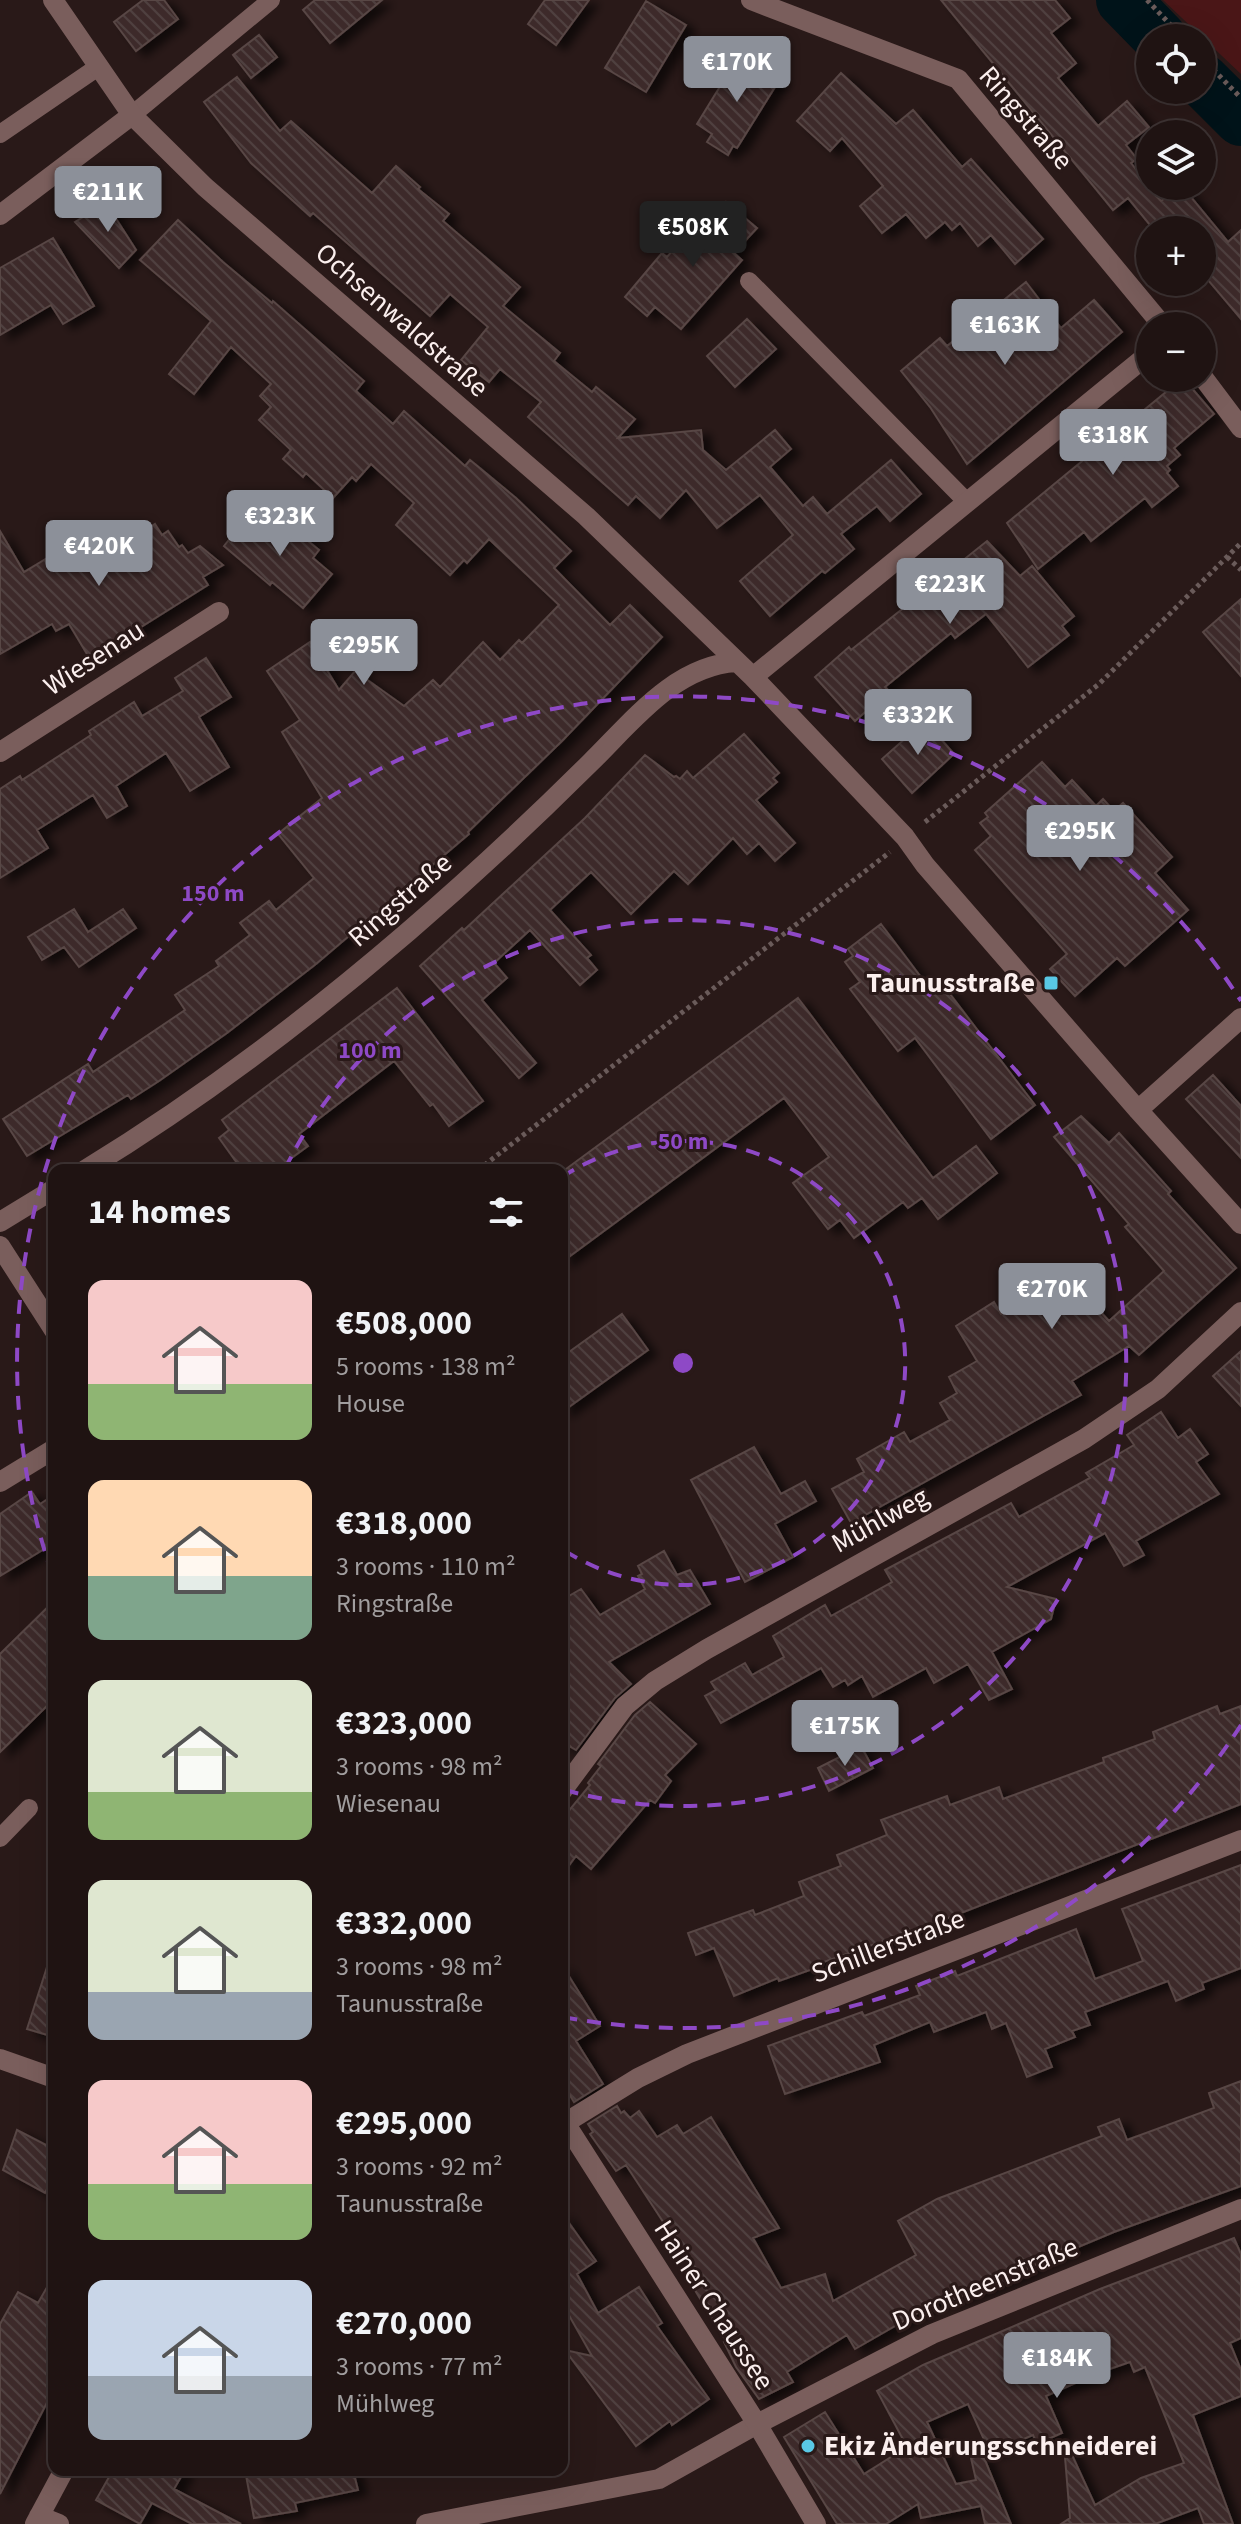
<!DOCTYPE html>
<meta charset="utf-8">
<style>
body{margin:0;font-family:"Source Sans 3",sans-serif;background:#271c1b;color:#f1f3f6;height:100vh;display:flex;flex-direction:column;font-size:30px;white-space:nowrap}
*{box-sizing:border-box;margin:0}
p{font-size:26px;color:#a19e9f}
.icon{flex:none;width:44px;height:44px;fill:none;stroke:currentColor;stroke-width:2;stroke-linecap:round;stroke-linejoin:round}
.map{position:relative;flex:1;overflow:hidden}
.drawer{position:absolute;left:48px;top:1164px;width:520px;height:1312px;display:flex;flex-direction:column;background:#1f1312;border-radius:16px;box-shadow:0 8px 32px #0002,0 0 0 2px #3c3232}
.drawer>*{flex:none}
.tools{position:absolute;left:1136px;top:24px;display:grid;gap:16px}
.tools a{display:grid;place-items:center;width:80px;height:80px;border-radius:50%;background:#1f1312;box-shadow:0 8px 32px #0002,0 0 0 2px #3c3232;font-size:40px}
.price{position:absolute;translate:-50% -68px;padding:0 18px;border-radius:8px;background:#8c9099;color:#fff;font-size:26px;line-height:52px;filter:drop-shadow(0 2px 4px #0008)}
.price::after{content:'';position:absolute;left:50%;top:48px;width:24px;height:18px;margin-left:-12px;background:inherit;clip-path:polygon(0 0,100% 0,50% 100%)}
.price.selected{background:#222;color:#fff}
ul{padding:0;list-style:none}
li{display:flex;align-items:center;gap:24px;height:200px;padding:0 40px}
li span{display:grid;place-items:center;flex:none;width:224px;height:160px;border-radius:16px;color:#555}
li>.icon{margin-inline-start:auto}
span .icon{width:96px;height:96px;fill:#fffc;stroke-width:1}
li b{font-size:34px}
h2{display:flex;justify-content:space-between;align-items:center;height:96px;padding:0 40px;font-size:34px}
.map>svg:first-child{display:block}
.grass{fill:#4a1617}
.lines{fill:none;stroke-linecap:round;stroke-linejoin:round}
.river{stroke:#001319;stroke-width:54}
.building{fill:url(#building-back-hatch);stroke:#584645;stroke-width:2;filter:url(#shadow)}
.path{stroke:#6a5b5a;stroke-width:5;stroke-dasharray:4 4;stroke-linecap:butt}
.service{stroke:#7a5e5c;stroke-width:18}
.minor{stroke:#7a5e5c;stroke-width:20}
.tertiary{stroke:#7a5e5c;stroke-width:20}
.ring{fill:none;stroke:#8e49c6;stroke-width:4;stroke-dasharray:14 10}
.poi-dot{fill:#59c8e5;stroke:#291918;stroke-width:3}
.labels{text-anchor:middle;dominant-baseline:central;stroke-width:6;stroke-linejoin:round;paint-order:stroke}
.street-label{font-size:28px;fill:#fbefee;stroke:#291918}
.poi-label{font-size:28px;font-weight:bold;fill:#fbefee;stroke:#291918;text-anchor:end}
.centre{fill:#8e49c6;stroke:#291918;stroke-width:4}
.ring-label{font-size:24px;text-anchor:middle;font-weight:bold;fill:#8e49c6;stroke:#291918;stroke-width:6;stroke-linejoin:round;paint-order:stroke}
</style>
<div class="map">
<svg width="1241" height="2524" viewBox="0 0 1241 2524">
<defs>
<pattern id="building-back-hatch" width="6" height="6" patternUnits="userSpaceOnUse" patternTransform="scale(2)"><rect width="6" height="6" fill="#3d2c2b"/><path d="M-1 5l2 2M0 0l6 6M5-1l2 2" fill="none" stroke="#504140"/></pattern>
<filter id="shadow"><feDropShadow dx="9" dy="5" stdDeviation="4" flood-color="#0009"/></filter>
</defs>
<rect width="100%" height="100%" fill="#291918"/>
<path class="grass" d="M 1163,0 L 1241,0 L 1241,74 Z"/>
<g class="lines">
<path class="river" d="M 1123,0 L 1160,38
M 1202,80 L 1241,119"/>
</g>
<path class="building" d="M 143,0 L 164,0 L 178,19 L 136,51 L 114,22 Z
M 315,0 L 382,0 L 330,43 L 303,10 Z
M 545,0 L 589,0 L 556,45 L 528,24 Z
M 941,0 L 1055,0 L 1070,18 L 1051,33 L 1076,63 L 1058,78 L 1098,126 L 1127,101 L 1149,127 L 1126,145 L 1137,159 L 1131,163 L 1161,201 L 1182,186 L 1228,242 L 1241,230 L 1241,319 L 1202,273 L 1202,230 L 1154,230 L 1128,198 L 1113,210 Z
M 646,1 L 686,25 L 646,92 L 605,68 Z
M 259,35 L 277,57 L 251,78 L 233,55 Z
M 740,54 L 780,79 L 737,148 L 733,146 L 728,155 L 707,142 L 712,134 L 697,124 Z
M 841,73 L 896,124 L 913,110 L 962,167 L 971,159 L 1043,239 L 1015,264 L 991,235 L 978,246 L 960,223 L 952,230 L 945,222 L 926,238 L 906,214 L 882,233 L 860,206 L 883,186 L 842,138 L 830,151 L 797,121 Z
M 237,77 L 280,131 L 291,121 L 372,193 L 396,166 L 420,187 L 418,189 L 449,214 L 443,221 L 520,287 L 503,306 L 560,353 L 554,361 L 592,392 L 596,387 L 635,419 L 618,438 L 701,430 L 703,450 L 726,470 L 775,430 L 791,449 L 770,467 L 803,506 L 813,497 L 827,514 L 891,460 L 921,494 L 890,521 L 877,506 L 841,534 L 854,549 L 825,573 L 822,571 L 770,616 L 740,581 L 793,535 L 760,495 L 717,528 L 686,490 L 660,518 L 636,496 L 628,505 L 528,417 L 541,402 L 500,369 L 489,382 L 461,360 L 488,327 L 450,294 L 430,316 L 313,213 L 310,216 L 251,163 L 204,102 Z
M 726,202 L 757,228 L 734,253 L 742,260 L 681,329 L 655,307 L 647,316 L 625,297 L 662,253 L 667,257 L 684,238 L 690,243 Z
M 106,203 L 136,250 L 119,268 L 75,222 Z
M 178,220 L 223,262 L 272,303 L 273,301 L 364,381 L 356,391 L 393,424 L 404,411 L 465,466 L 470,460 L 516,498 L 571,551 L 554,568 L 610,625 L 630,605 L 662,637 L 562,741 L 468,832 L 469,834 L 316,964 L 227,1033 L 159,1081 L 131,1099 L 128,1095 L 27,1156 L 3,1119 L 88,1064 L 93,1072 L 185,1010 L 175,995 L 219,966 L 216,961 L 250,935 L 240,923 L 269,901 L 276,910 L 314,878 L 278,834 L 322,798 L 282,732 L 300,720 L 267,671 L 310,642 L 339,690 L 355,671 L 404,706 L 433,680 L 440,687 L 483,642 L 500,660 L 519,640 L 522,643 L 559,605 L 489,539 L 467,563 L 464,560 L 450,575 L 396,525 L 414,503 L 371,464 L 356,481 L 352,477 L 333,498 L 306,473 L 303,477 L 283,459 L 291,450 L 259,420 L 271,407 L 260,396 L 271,384 L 231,347 L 194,394 L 169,374 L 211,321 L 140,260 Z
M 53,238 L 94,306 L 63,324 L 51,305 L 0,335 L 0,268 Z
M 1026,282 L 1061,328 L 1094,300 L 1122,332 L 967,464 L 930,407 L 901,371 L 940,338 L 947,346 Z
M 747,319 L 776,349 L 735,387 L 707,356 Z
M 1183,378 L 1214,414 L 1174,448 L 1180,455 L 1167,466 L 1170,470 L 1167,473 L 1178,486 L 1152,507 L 1145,498 L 1091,541 L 1084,532 L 1038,569 L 1007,523 Z
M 259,511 L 287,532 L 291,527 L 319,550 L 313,558 L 332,574 L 303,608 L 272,582 L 270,585 L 224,546 L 243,522 L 248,526 Z
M 155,524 L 162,535 L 168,531 L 179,547 L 182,545 L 188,553 L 200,546 L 223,565 L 203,577 L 208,585 L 90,659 L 69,624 L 56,631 L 52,624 L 0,654 L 0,531 L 24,572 L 80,538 L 89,552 L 118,534 L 124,544 Z
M 987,541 L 1020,576 L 1032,566 L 1074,616 L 1062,626 L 1069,635 L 1028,667 L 986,614 L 955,638 L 951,633 L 885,687 L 889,691 L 855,721 L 815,677 L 849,647 L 851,650 Z
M 1241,599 L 1241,676 L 1203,632 Z
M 206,658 L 231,697 L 199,717 L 229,767 L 190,791 L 166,753 L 116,786 L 127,806 L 107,818 L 93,795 L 37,830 L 48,848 L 0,878 L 0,789 L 20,776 L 22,780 L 91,735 L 89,731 L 134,702 L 142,716 L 183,691 L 175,678 Z
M 925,721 L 954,754 L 912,793 L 882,759 Z
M 744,734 L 779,773 L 773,778 L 777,782 L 756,800 L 795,843 L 775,861 L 759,843 L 747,854 L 733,838 L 688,884 L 674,871 L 631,914 L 591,872 L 550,910 L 591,955 L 587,958 L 597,970 L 580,985 L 530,930 L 494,963 L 507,978 L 482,1000 L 536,1063 L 519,1078 L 420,966 L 462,928 L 464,930 L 585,818 L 645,755 L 674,777 L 676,776 L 680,779 L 687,771 L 693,778 Z
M 1042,762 L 1065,787 L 1072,780 L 1096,806 L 1103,799 L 1114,811 L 1123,803 L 1172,857 L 1155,873 L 1188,910 L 1125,966 L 1117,958 L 1075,996 L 1050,969 L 1067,954 L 975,850 L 991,836 L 980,823 L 988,817 L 985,813 Z
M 74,909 L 88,932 L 123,909 L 136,928 L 79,967 L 64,947 L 42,960 L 28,937 Z
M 881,924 L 933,993 L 943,985 L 1035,1105 L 991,1139 L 915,1038 L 898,1051 L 850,989 L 860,982 L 845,962 L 853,956 L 848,949 Z
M 397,988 L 483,1101 L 449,1126 L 433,1104 L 430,1106 L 394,1061 L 299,1134 L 308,1146 L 275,1170 L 242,1170 L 219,1138 L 229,1130 L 222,1120 Z
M 798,998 L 933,1178 L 976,1146 L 997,1173 L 938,1219 L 922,1198 L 908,1208 L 903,1202 L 854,1238 L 840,1220 L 828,1229 L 793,1183 L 829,1157 L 784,1098 L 562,1262 L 562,1172 Z
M 1213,1075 L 1241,1106 L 1241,1158 L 1186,1099 Z
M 1081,1116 L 1109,1143 L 1119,1133 L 1171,1191 L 1168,1194 L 1236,1268 L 1139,1355 L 1129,1346 L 1072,1381 L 1081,1395 L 851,1523 L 832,1489 L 864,1472 L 857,1459 L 904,1432 L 910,1442 L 950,1420 L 940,1403 L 957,1393 L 949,1377 L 977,1361 L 956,1326 L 994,1302 L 1001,1314 L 1067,1275 L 1109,1321 L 1164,1271 L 1125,1227 L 1129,1224 L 1054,1137 Z
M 622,1314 L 648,1350 L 562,1412 L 562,1357 Z
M 1241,1351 L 1241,1406 L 1213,1376 Z
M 1161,1412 L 1178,1438 L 1190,1429 L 1208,1454 L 1196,1462 L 1219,1494 L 1136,1541 L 1144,1555 L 1124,1566 L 1105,1533 L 1007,1587 L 1056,1599 L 1051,1619 L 992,1652 L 1012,1689 L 989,1700 L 968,1664 L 934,1683 L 926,1668 L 873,1697 L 862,1676 L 848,1685 L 845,1680 L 833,1687 L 821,1668 L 721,1723 L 705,1696 L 716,1690 L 711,1682 L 745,1663 L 752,1675 L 784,1657 L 773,1636 L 825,1605 L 831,1616 L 892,1582 L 885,1570 L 1011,1503 L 1019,1517 L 1090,1478 L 1086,1473 L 1134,1445 L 1127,1435 Z
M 754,1447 L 781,1494 L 805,1481 L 816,1501 L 775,1524 L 793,1557 L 745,1582 L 691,1480 Z
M 32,1492 L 40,1504 L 54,1495 L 54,1543 L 0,1576 L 0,1514 Z
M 664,1551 L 677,1575 L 690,1570 L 710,1604 L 609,1662 L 631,1684 L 615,1698 L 576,1750 L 562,1742 L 562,1600 L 581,1589 L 600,1615 L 645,1589 L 638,1576 L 642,1574 L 638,1566 Z
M 54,1601 L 54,1699 L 0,1752 L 0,1654 Z
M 650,1702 L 696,1744 L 665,1775 L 671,1781 L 655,1803 L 650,1800 L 591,1869 L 576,1856 L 562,1875 L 562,1819 L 590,1785 L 588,1783 L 601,1766 L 598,1764 L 635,1715 Z
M 1217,1706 L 1220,1714 L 1241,1706 L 1241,1804 L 938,1922 L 812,1966 L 813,1969 L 779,1981 L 778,1978 L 734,1996 L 714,1948 L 696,1955 L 688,1933 L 753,1910 L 755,1915 L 804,1896 L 799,1882 L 841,1866 L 837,1855 L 887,1835 L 881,1820 L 947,1796 L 950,1805 L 999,1787 L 1003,1799 L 1104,1762 L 1103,1758 L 1155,1739 L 1153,1732 Z
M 861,1746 L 873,1768 L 829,1791 L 818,1768 Z
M 1241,1865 L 1241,1968 L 1202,1983 L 1204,1989 L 1176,2001 L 1168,1981 L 1085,2012 L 1090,2025 L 1072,2031 L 1075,2037 L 1045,2049 L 1052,2067 L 1027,2077 L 1006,2023 L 992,2029 L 986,2012 L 934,2032 L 930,2022 L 874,2045 L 880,2062 L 785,2094 L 768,2046 L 862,2012 L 864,2016 L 920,1995 L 916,1986 L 955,1971 L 957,1976 L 1076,1929 L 1095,1979 L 1143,1961 L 1122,1909 Z
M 49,1961 L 54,1962 L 54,2037 L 27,2029 Z
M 562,1965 L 600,2026 L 576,2041 L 603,2084 L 574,2102 L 562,2082 Z
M 1241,2081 L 1241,2186 L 1114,2232 L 1028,2268 L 1029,2271 L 946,2302 L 944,2298 L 855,2349 L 847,2335 L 787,2372 L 793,2382 L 759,2399 L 736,2367 L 724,2342 L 726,2341 L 690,2282 L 699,2277 L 626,2165 L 616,2171 L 590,2134 L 593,2132 L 588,2124 L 617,2106 L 621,2113 L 624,2111 L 630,2118 L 639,2111 L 657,2137 L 677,2125 L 683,2134 L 711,2117 L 779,2228 L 753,2238 L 781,2288 L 825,2274 L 833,2301 L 916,2255 L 898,2221 L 937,2199 L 1102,2136 L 1098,2127 L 1119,2119 L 1127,2140 L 1214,2108 L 1209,2093 Z
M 17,2130 L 54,2149 L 54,2176 L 45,2193 L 3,2170 Z
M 562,2213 L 596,2261 L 577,2274 L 598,2313 L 639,2287 L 662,2323 L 657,2326 L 709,2399 L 672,2425 L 670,2421 L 636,2446 L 565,2350 L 592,2356 L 562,2303 Z
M 1234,2238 L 1241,2254 L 1241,2338 L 1230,2343 L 1241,2370 L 1241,2396 L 1193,2415 L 1233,2524 L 1204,2524 L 1198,2508 L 1155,2524 L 1061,2524 L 1070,2518 L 1064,2445 L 1067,2444 L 1095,2505 L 1141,2478 L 1184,2463 L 1145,2367 L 1134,2372 L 1130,2362 L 1098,2373 L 1046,2396 L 1062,2433 L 1037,2444 L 1033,2435 L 990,2453 L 968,2404 L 927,2422 L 956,2484 L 976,2480 L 971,2458 L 983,2455 L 1011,2524 L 985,2524 L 981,2506 L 921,2518 L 918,2504 L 886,2524 L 837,2524 L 784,2437 L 825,2412 L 864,2474 L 902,2450 L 900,2447 L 906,2445 L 877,2391 L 923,2365 L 1005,2330 L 1100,2289 Z
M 54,2275 L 54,2389 L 0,2494 L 0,2324 L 18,2292 L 38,2303 Z
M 113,2470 L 185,2470 L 174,2489 L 241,2524 L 192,2524 L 152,2503 L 140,2524 L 96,2500 Z
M 245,2470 L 353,2470 L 358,2490 L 295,2503 L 297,2511 L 254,2518 Z"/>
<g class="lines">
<path class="path" d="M 1147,0 L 1183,38
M 1202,58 L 1241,98
M 1227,557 L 1241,570
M 925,822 L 1099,684 L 1241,543
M 478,1170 L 890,852"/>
<path class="service" d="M 132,115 L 271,0
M 0,134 L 98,67
M 749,281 L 967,502
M 0,1838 L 29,1808"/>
<path class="minor" d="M 53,0 L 132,115 L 205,187 L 586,516 L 753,677 L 905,837 L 925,865 L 1138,1110 L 1241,1224
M 751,0 L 958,79 L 1163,326
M 0,215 L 132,115
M 1202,376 L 1241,428
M 753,677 L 1150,353
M 0,752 L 219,612
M 1138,1110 L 1241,1018
M 85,1170 C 270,1057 437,915 590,763 C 632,722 674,666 736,662
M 0,1222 L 54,1189
M 0,1482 L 54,1449
M 562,1791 L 625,1706 L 655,1681 L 707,1649 L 1084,1439 L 1158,1389 L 1241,1312
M 0,2059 L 54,2078
M 565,2123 L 638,2078 L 687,2054 L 1241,1840
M 39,2516 L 59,2524
M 35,2524 L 64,2470
M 426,2524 L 659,2479 L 757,2424"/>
<path class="tertiary" d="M 0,1246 L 54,1330
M 562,2118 L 757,2424 L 816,2524
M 757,2424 L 932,2334 L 1241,2209"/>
</g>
<g class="ring">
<path d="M562 1177A222 222 0 1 1 562 1549"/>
<path d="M285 1169A443 443 0 1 1 565 1790"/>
<path d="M1241 1725A665 665 0 0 1 568 2018M52 1574A665 665 0 0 1 1241 1001"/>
</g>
<g class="poi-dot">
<rect x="1043" y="975" width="16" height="16" rx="4"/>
<circle cx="808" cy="2446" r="8"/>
</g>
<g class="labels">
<g class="street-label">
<text transform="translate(1026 118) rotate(49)">Ringstraße</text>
<text transform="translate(402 320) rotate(41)">Ochsenwaldstraße</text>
<text transform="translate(94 658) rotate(-33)">Wiesenau</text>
<text transform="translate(400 900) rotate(-41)">Ringstraße</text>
<text transform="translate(880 1520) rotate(-29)">Mühlweg</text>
<text transform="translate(888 1946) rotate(-21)">Schillerstraße</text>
<text transform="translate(985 2284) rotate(-23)">Dorotheenstraße</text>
<text transform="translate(714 2305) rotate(57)">Hainer Chaussee</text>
</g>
<g class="poi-label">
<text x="1035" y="983">Taunusstraße</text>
<text x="824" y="2446" text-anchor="start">Ekiz Änderungsschneiderei</text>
</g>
</g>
<circle cx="683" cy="1363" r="12" class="centre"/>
<g class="ring-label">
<text x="213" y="901">150 m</text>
<text x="370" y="1058">100 m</text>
<text x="683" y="1149">50 m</text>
</g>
</svg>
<div class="tools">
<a><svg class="icon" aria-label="locate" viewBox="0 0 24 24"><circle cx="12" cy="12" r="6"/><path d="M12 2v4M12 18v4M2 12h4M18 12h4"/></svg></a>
<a><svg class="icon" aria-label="layers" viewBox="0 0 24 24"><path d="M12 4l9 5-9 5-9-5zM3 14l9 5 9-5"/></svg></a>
<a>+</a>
<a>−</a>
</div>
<b class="price" style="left:737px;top:104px">€170K</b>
<b class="price" style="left:108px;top:234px">€211K</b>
<b class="price selected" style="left:693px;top:269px">€508K</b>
<b class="price" style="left:1005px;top:367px">€163K</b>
<b class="price" style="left:1113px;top:477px">€318K</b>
<b class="price" style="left:280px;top:558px">€323K</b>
<b class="price" style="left:99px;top:588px">€420K</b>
<b class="price" style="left:950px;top:626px">€223K</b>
<b class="price" style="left:364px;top:687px">€295K</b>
<b class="price" style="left:918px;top:757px">€332K</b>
<b class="price" style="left:1080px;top:873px">€295K</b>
<b class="price" style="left:1052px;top:1331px">€270K</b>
<b class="price" style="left:845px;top:1768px">€175K</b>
<b class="price" style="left:1057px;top:2400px">€184K</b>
<section class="drawer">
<h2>14 homes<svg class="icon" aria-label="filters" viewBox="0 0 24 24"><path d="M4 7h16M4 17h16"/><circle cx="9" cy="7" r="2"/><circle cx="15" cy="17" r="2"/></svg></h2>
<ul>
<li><span style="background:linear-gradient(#f6c9c9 65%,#8fb573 0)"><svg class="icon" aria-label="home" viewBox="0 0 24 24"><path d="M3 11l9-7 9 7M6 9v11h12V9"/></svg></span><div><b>€508,000</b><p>5 rooms · 138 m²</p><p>House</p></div></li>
<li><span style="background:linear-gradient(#ffd9b3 60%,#7fa58c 0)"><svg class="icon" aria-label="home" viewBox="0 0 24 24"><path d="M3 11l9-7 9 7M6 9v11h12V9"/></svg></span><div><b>€318,000</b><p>3 rooms · 110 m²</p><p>Ringstraße</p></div></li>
<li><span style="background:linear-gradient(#dfe7d0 70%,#8fb573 0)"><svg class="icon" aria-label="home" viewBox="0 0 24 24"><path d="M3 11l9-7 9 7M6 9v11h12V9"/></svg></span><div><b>€323,000</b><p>3 rooms · 98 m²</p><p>Wiesenau</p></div></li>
<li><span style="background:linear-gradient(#dfe7d0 70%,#9aa5b1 0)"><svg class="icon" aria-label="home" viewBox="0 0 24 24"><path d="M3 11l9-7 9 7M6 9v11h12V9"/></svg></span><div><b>€332,000</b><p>3 rooms · 98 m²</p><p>Taunusstraße</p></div></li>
<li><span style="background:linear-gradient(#f6c9c9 65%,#8fb573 0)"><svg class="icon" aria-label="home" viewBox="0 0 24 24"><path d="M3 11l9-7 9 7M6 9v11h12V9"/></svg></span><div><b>€295,000</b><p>3 rooms · 92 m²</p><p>Taunusstraße</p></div></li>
<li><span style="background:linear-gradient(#c9d6e8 60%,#9aa5b1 0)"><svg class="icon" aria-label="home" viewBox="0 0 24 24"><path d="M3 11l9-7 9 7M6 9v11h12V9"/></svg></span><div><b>€270,000</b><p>3 rooms · 77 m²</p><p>Mühlweg</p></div></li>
</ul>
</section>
</div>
